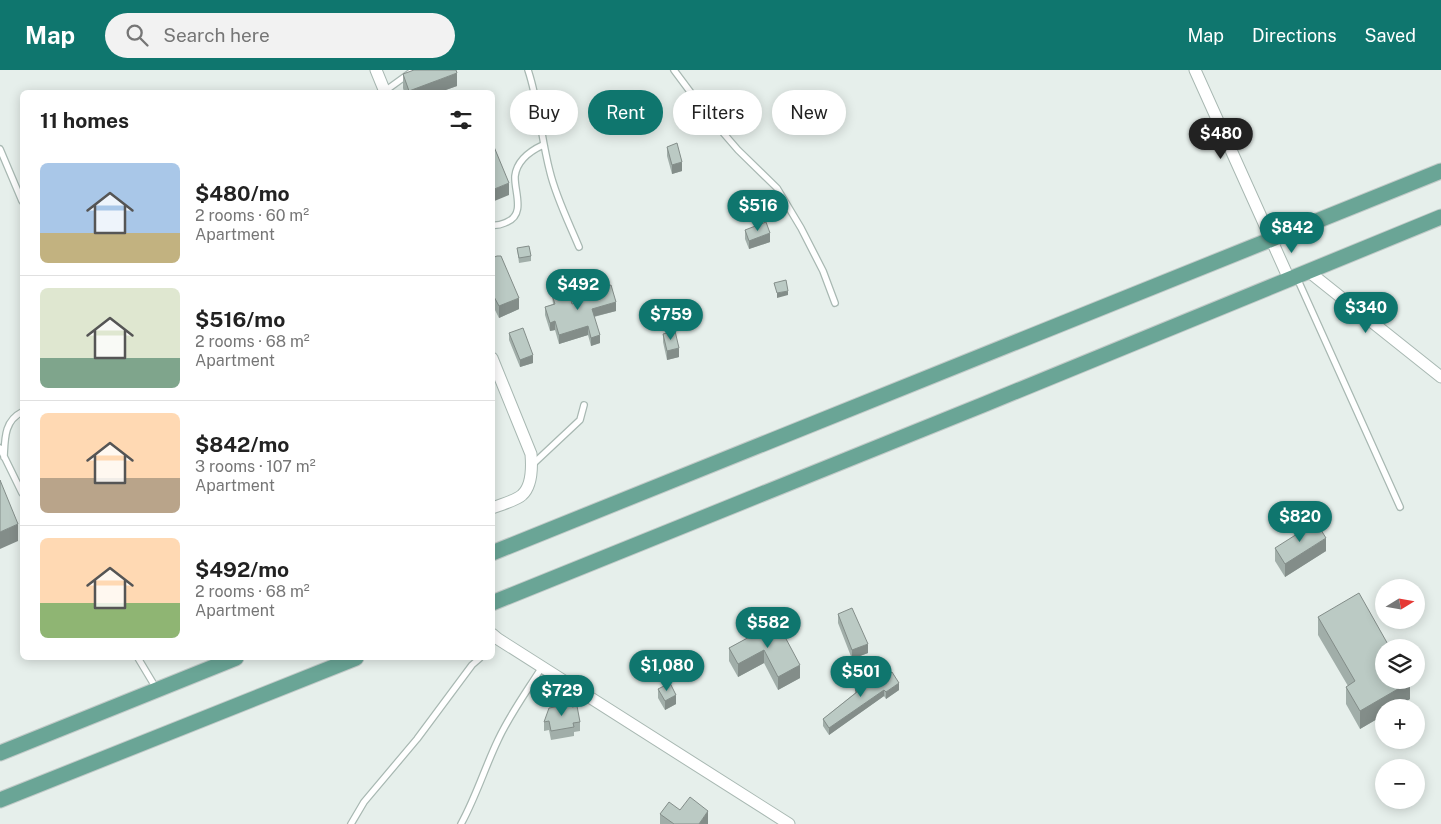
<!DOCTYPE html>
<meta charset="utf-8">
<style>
body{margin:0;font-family:"Public Sans",sans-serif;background:#f2f2f2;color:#222;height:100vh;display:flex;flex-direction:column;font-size:19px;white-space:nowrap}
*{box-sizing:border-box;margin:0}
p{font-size:16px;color:#767676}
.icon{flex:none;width:28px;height:28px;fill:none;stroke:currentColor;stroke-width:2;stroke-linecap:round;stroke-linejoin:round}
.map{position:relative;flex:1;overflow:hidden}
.side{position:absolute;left:20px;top:20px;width:475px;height:570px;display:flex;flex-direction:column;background:#fff;border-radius:8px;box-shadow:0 2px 12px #0003}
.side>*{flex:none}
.banner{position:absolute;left:510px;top:20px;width:475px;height:45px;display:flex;gap:10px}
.needle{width:32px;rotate:79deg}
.buttons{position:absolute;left:1375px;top:509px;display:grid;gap:10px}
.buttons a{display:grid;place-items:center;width:50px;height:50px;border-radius:50%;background:#fff;box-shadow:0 2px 12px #0003;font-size:25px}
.price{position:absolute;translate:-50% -42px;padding:0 11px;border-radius:18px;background:#0f766e;color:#fff;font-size:16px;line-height:32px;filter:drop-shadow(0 1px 2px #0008)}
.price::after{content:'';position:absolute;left:50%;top:30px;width:15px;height:11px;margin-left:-8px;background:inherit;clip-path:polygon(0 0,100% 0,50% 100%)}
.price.on{background:#222;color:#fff}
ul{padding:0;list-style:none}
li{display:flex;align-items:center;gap:15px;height:125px;padding:0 20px}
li+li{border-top:1px solid #e0e0e0}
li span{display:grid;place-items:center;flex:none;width:140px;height:100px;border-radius:8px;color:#555}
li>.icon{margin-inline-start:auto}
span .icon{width:60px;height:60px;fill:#fffc;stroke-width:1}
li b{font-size:21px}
h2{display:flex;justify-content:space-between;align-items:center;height:60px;padding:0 20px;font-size:21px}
.chip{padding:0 18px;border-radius:22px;background:#fff;box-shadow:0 2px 12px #0003;font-size:18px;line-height:45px}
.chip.on{background:#0f766e;color:#fff}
header{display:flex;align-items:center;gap:30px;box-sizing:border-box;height:70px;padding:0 25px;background:#0f766e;color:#fff}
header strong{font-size:24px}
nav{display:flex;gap:28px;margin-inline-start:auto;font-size:18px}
.search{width:350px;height:45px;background:#f2f2f2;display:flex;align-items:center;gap:12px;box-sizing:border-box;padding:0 18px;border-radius:28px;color:#767676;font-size:19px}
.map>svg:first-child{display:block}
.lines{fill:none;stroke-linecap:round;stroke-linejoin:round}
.service-casing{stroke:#a8b8b2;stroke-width:8}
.minor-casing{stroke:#a8b8b2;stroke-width:13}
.primary-casing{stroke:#c2cac8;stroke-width:17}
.service{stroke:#fff;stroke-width:5.5}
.minor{stroke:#fff;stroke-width:11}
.primary{stroke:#6aa596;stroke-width:15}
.wall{fill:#a1aea9}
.shaded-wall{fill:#838d89}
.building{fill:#bbcac4;stroke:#838d89}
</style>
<header>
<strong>Map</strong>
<div class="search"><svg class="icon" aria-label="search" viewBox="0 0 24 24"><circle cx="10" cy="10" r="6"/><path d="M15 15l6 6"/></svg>Search here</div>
<nav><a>Map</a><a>Directions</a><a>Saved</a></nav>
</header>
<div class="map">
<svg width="1441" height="754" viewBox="0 0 1441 754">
<rect width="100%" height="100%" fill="#e6efeb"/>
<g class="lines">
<g class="service-casing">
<path id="service" d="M 528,0 C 539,33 541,68 550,102 C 556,127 569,153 579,177
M 674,0 L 706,43 L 738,80 L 777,118 L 801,158 L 823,201 L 835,233
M 385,21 L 414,0
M 0,79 L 22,131
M 492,155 C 499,156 502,154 507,152 C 526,144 514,121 515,106 C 517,90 530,81 543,75
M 1297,208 L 1400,437
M 0,378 L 22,423
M 4,387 C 5,369 4,351 22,342
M 532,395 L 580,350 L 584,335
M 138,588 L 156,618
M 351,754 L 364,732 L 417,669 L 472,595 L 480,588
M 461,754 C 476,727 485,697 498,670 C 510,644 527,621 542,597"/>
</g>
<g class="minor-casing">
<path id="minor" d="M 376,0 L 385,22
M 1195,0 L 1289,209
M 1308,201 L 1441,307
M 492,288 L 531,384 C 532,396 532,416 522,425 C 517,430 500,435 492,438
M 492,564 L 498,569 L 789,754"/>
</g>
<g class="primary-casing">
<path id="primary" d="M 492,483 L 1441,101
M 492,533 L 985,334 L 1441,147
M 0,683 L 236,588
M 0,730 L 356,588"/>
</g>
<use href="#service" class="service"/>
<use href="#minor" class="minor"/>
<use href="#primary" class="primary"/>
</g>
<path class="wall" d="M 403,4 L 457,16 L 440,22 L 404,22 L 403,18 Z
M 667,77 L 682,101 L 672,104 L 667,86 Z
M 745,160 L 770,172 L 749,179 L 745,169 Z
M 517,178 L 531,186 L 531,191 L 519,193 Z
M 492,188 L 519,239 L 499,248 L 492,234 Z
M 599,218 L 616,241 L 594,247 L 600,273 L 591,276 L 588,265 L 559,274 L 555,260 L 550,261 L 545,245 L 545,237 L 553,234 L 552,225 L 572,234 L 599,226 Z
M 509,263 L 533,293 L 520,297 L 509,270 Z
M 663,264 L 679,287 L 667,290 L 663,272 Z
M 1275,478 L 1326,481 L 1285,507 L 1275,491 Z
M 838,544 L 868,583 L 852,589 L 838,553 Z
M 1318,547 L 1410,629 L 1384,638 L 1384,645 L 1360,659 L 1346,634 L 1346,617 L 1348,616 L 1318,565 Z
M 777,552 L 800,608 L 778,620 L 764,593 L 738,607 L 729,591 L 729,578 Z
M 875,614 L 899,620 L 886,629 L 884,626 L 829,665 L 823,656 L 823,649 L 855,623 L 855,620 Z
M 658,619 L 676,634 L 665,640 L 658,628 Z
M 572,637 L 580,652 L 580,661 L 574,662 L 574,666 L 551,670 L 549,660 L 544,661 L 544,652 Z
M 680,740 L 708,754 L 660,754 L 660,744 Z"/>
<path class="shaded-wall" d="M 457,3 L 457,16 L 440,22 L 409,22 L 409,21 Z
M 682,92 L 682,101 L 672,104 L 672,95 Z
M 509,113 L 509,125 L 492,132 L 492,120 Z
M 770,163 L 770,172 L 749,179 L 749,171 Z
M 788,221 L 788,225 L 777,228 L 777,223 Z
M 519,228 L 519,239 L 499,248 L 499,236 Z
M 616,232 L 616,241 L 592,247 L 592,239 Z
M 555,251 L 555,260 L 550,261 L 550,253 Z
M 588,256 L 588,265 L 559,274 L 559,265 Z
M 600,265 L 600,273 L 591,276 L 591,268 Z
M 679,278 L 679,287 L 667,290 L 667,281 Z
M 533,285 L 533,293 L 520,297 L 520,290 Z
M 18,454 L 18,471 L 0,479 L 0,462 Z
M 1326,468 L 1326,481 L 1285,507 L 1285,494 Z
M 868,574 L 868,583 L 852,589 L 852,580 Z
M 764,580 L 764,593 L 738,607 L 738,594 Z
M 800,595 L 800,608 L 778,620 L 778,607 Z
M 1410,612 L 1410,629 L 1396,638 L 1384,638 L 1384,645 L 1360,659 L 1360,641 Z
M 899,613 L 899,620 L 886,629 L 886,622 Z
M 884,620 L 884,626 L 829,665 L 829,658 Z
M 676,625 L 676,634 L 665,640 L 665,631 Z
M 708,741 L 708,754 L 699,754 Z"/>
<path class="building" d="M 414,0 L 456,0 L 457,3 L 409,21 L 403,4 Z
M 492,72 L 509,113 L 492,120 Z
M 677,73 L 682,92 L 672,95 L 667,77 Z
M 766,152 L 770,163 L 749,171 L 745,160 Z
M 529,176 L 531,186 L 519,188 L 517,178 Z
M 497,186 L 501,186 L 519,228 L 499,236 L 492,223 L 492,188 Z
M 786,210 L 788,221 L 777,223 L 774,213 Z
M 611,215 L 616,232 L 592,239 L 600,265 L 591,268 L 588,256 L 559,265 L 555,251 L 550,253 L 545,237 L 555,234 L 552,225 L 568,220 L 572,234 L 601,225 L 599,218 Z
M 523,258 L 533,285 L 520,290 L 509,263 Z
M 675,261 L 679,278 L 667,281 L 663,264 Z
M 0,410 L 18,454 L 0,462 Z
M 1316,452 L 1326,468 L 1285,494 L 1275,478 Z
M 1359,523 L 1390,578 L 1384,578 L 1384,610 L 1409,610 L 1410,612 L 1360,641 L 1346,617 L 1355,611 L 1318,547 Z
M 852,538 L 868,574 L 852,580 L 838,544 Z
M 777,552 L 800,595 L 778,607 L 764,580 L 738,594 L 729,578 Z
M 892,602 L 899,613 L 886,622 L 884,620 L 829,658 L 823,649 L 857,622 L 855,620 L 872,609 L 875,614 Z
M 670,613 L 676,625 L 665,631 L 658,619 Z
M 572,634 L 572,637 L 577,636 L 580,652 L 573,653 L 574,657 L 551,661 L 549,651 L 544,652 L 549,638 Z
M 690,727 L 708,741 L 699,754 L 674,754 L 660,744 L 669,732 L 680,740 Z"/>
</svg>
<div class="buttons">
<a><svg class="needle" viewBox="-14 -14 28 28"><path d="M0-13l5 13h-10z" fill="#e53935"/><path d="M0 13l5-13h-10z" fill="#767676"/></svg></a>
<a><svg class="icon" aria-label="layers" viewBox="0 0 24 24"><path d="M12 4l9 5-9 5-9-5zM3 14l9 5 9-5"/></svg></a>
<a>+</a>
<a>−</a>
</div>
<b class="price on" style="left:1221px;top:90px">$480</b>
<b class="price" style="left:758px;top:162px">$516</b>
<b class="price" style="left:1292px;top:184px">$842</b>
<b class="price" style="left:578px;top:241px">$492</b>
<b class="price" style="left:1366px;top:264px">$340</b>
<b class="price" style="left:671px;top:271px">$759</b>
<b class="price" style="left:1300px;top:473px">$820</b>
<b class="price" style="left:768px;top:579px">$582</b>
<b class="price" style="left:667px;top:622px">$1,080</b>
<b class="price" style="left:861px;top:628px">$501</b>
<b class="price" style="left:562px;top:647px">$729</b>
<div class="banner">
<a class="chip">Buy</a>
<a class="chip on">Rent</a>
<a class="chip">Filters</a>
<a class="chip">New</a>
</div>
<section class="side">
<h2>11 homes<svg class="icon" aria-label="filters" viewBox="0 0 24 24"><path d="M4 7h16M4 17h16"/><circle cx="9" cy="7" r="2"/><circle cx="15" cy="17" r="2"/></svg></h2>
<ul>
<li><span style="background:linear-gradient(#a9c7e8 70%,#c2b280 0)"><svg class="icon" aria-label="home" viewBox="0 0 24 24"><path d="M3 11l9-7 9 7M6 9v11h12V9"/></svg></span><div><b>$480/mo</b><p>2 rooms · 60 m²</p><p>Apartment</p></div></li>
<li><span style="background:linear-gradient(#dfe7d0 70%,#7fa58c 0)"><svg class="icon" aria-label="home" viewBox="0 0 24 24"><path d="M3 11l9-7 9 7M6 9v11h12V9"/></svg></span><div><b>$516/mo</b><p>2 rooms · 68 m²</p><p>Apartment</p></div></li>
<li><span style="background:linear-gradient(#ffd9b3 65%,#b9a48a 0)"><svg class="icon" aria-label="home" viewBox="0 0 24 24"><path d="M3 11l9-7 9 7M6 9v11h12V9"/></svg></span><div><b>$842/mo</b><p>3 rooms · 107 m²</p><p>Apartment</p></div></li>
<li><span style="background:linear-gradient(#ffd9b3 65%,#8fb573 0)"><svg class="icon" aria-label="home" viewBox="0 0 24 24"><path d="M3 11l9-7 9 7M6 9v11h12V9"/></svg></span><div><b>$492/mo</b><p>2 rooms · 68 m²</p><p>Apartment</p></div></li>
</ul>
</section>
</div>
